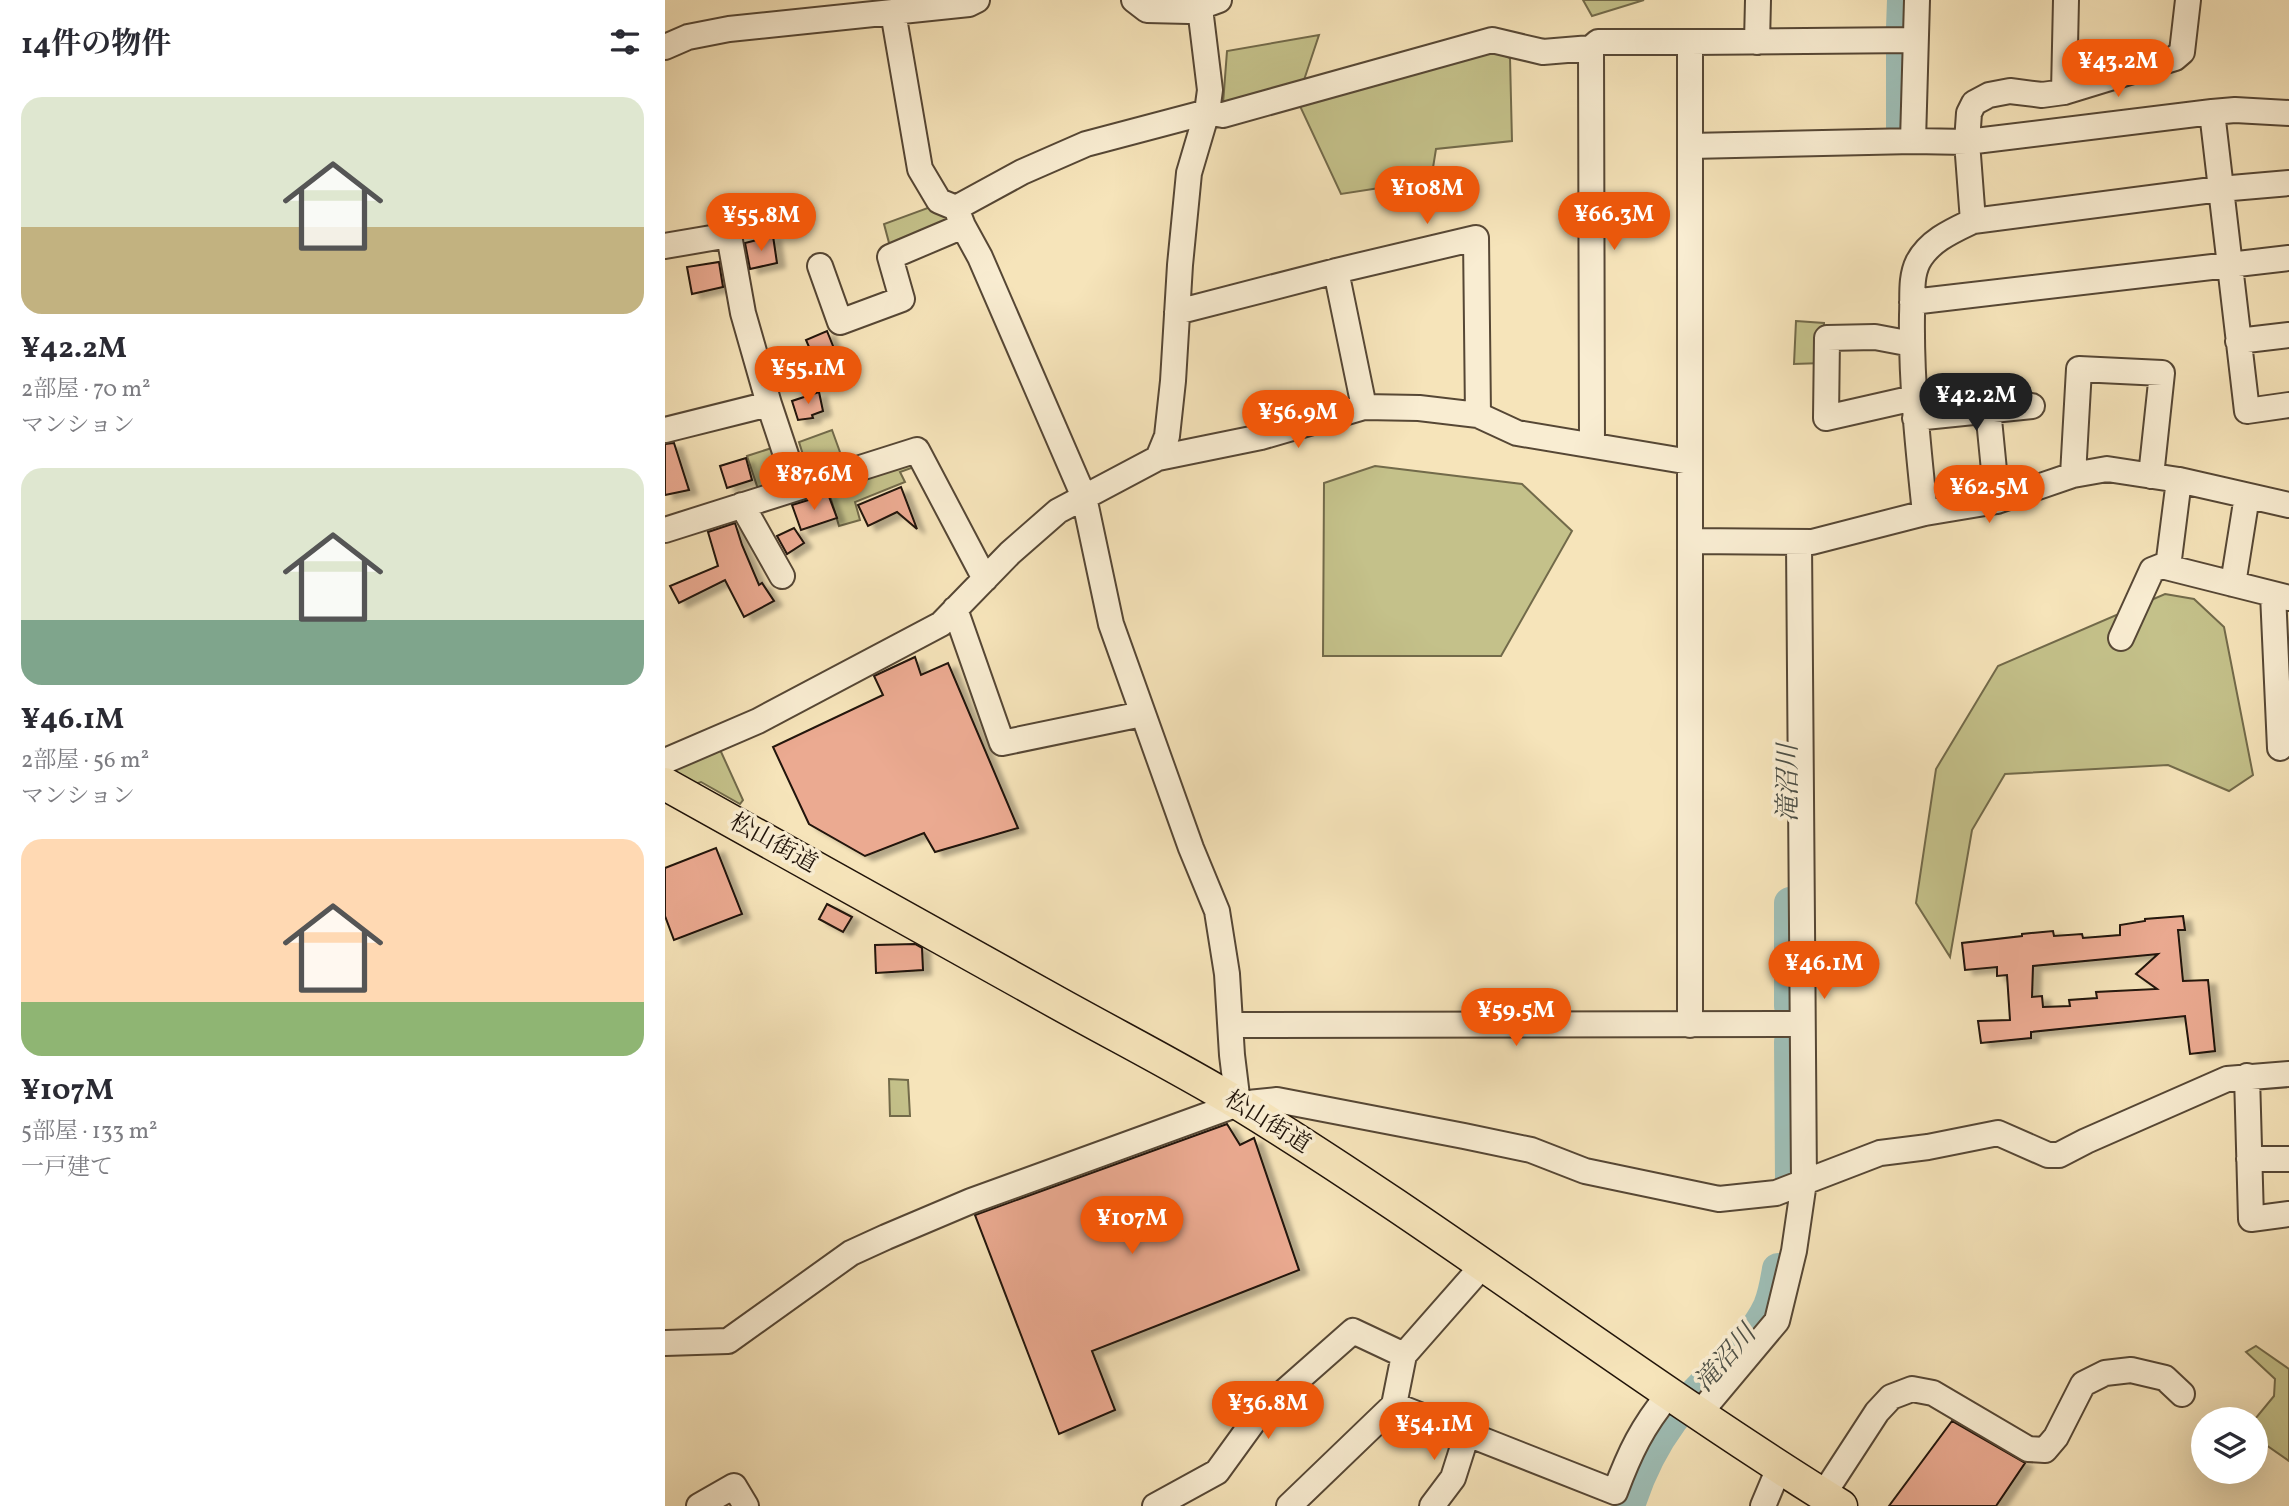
<!DOCTYPE html>
<html lang="ja">
<meta charset="utf-8">
<style>
body{margin:0;font-family:Vollkorn,"Noto Serif JP",serif;background:#f2f2f3;color:#2b2b33;height:100vh;display:flex;flex-direction:column;font-size:26px;white-space:nowrap}
*{box-sizing:border-box;margin:0}
p{font-size:23px;color:#7c7c81}
.icon{flex:none;width:38px;height:38px;fill:none;stroke:currentColor;stroke-width:2;stroke-linecap:round;stroke-linejoin:round}
.map{position:relative;flex:1;overflow:hidden}
.panel{display:flex;flex-direction:column;background:#fff;width:665px}
.panel>*{flex:none}
.buttons{position:absolute;left:1526px;top:1407px;display:grid;gap:14px}
.buttons a{display:grid;place-items:center;width:77px;height:77px;border-radius:50%;background:#fff;box-shadow:0 7px 28px #0002;font-size:35px}
.price{position:absolute;translate:-50% -60px;padding:0 16px;border-radius:24px;background:#ea580c;color:#fff;font-size:23px;line-height:46px;filter:drop-shadow(0 2px 4px #0008)}
.price::after{content:'';position:absolute;left:50%;top:42px;width:21px;height:16px;margin-left:-10px;background:inherit;clip-path:polygon(0 0,100% 0,50% 100%)}
.price.on{background:#222;color:#fff}
ul{padding:0;list-style:none}
li{display:grid;align-content:center;gap:14px;height:371px;padding:0 21px}
li span{display:grid;place-items:center;height:217px;border-radius:21px;color:#555}
li>.icon{margin-inline-start:auto}
span .icon{width:126px;height:126px;fill:#fffc;stroke-width:1}
li b{font-size:30px}
h2{display:flex;justify-content:space-between;align-items:center;height:84px;padding:0 21px;font-size:30px}
main{display:flex;flex:1;min-height:0}
.map>svg:first-child{display:block}
.green{fill:#c4c18a;stroke:#726a4a;stroke-width:2}
.lines{fill:none;stroke-linecap:round;stroke-linejoin:round}
.river{stroke:#9ebeb6;stroke-width:32}
.building{fill:#ebaa91;stroke:#201309;stroke-width:2;fill-rule:evenodd;filter:url(#shadow)}
.minor-casing{stroke:#564735;stroke-width:28}
.major-casing{stroke:#201309;stroke-width:35}
.minor{stroke:#f9edd2;stroke-width:24}
.major{stroke:#f6e4ba;stroke-width:32}
.labels{text-anchor:middle;dominant-baseline:central;stroke-width:7;stroke-linejoin:round;paint-order:stroke}
.street-label{font-size:24px;fill:#201309;stroke:#f9edd2}
.water-label{font-size:26px;font-style:italic;fill:#4c4f46;stroke:#f9edd2}
</style>
<main>
<section class="panel">
<h2>14件の物件<svg class="icon" aria-label="filters" viewBox="0 0 24 24"><path d="M4 7h16M4 17h16"/><circle cx="9" cy="7" r="2"/><circle cx="15" cy="17" r="2"/></svg></h2>
<ul>
<li><span style="background:linear-gradient(#dfe7d0 60%,#c2b280 0)"><svg class="icon" aria-label="home" viewBox="0 0 24 24"><path d="M3 11l9-7 9 7M6 9v11h12V9"/></svg></span><div><b>¥42.2M</b><p>2部屋 · 70 m²</p><p>マンション</p></div></li>
<li><span style="background:linear-gradient(#dfe7d0 70%,#7fa58c 0)"><svg class="icon" aria-label="home" viewBox="0 0 24 24"><path d="M3 11l9-7 9 7M6 9v11h12V9"/></svg></span><div><b>¥46.1M</b><p>2部屋 · 56 m²</p><p>マンション</p></div></li>
<li><span style="background:linear-gradient(#ffd9b3 75%,#8fb573 0)"><svg class="icon" aria-label="home" viewBox="0 0 24 24"><path d="M3 11l9-7 9 7M6 9v11h12V9"/></svg></span><div><b>¥107M</b><p>5部屋 · 133 m²</p><p>一戸建て</p></div></li>
</ul>
</section>
<div class="map">
<svg width="1624" height="1506" viewBox="0 0 1624 1506">
<defs>
<filter id="shadow"><feDropShadow dx="8" dy="4.5" stdDeviation="2" flood-color="#0004"/></filter>
</defs>
<rect width="100%" height="100%" fill="#f6e4ba"/>
<filter id="stains"><feTurbulence type="fractalNoise" baseFrequency=".00286" numOctaves="4"/><feColorMatrix values="0 0 0 0 .2 0 0 0 0 .09 0 0 0 0 .02 0 0 0 .5 -.17"/></filter>
<radialGradient id="worn" r=".72"><stop offset=".6" stop-color="#630" stop-opacity="0"/><stop offset="1" stop-color="#630" stop-opacity=".3"/></radialGradient>
<path class="green" d="M 918,0 L 979,0 L 927,16 Z
M 654,35 L 637,86 L 558,104 L 562,51 Z
M 824,49 L 845,58 L 847,141 L 771,149 L 766,180 L 676,194 L 634,104 Z
M 268,206 L 298,222 L 227,254 L 219,224 Z
M 1131,321 L 1159,323 L 1158,363 L 1129,364 Z
M 167,430 L 180,466 L 136,476 L 130,462 L 139,458 L 134,442 Z
M 116,445 L 125,483 L 93,489 L 82,456 Z
M 247,451 L 252,466 L 235,472 L 240,482 L 190,502 L 195,520 L 174,526 L 160,479 Z
M 710,466 L 857,484 L 907,531 L 836,656 L 658,656 L 659,483 Z
M 1500,594 L 1529,599 L 1559,627 L 1588,775 L 1564,791 L 1503,765 L 1340,774 L 1307,830 L 1285,957 L 1251,903 L 1271,769 L 1333,666 Z
M 52,743 L 78,800 L 75,804 L 36,782 L 23,786 L 4,775 L 5,764 Z
M 224,1079 L 243,1080 L 245,1116 L 225,1116 Z
M 1591,1346 L 1624,1369 L 1624,1461 L 1591,1438 L 1590,1419 L 1609,1396 L 1610,1379 L 1581,1352 Z"/>
<g class="lines">
<path class="river" d="M 1237,28 L 1238,0
M 1237,130 L 1237,51
M 1125,903 L 1125,1006
M 1125,1042 L 1126,1180
M 964,1506 C 974,1474 987,1447 1007,1420 C 1035,1382 1085,1348 1104,1306 C 1109,1294 1111,1281 1113,1269"/>
</g>
<path class="building" d="M 108,236 L 112,263 L 85,269 L 80,243 Z
M 54,262 L 58,287 L 27,294 L 22,267 Z
M 162,331 L 172,356 L 153,368 L 141,340 Z
M 154,392 L 158,411 L 147,415 L 148,418 L 133,420 L 127,401 Z
M 9,443 L 24,490 L 0,495 L 0,444 Z
M 81,458 L 87,480 L 62,488 L 55,466 Z
M 236,487 L 252,529 L 232,512 L 203,526 L 193,505 Z
M 163,494 L 172,518 L 136,530 L 127,505 Z
M 70,523 L 77,545 L 94,585 L 97,583 L 109,601 L 79,617 L 60,580 L 14,603 L 5,586 L 53,566 L 43,532 Z
M 129,528 L 139,543 L 122,554 L 112,536 Z
M 250,657 L 256,675 L 283,663 L 353,828 L 270,852 L 259,833 L 200,856 L 144,824 L 108,747 L 218,695 L 209,676 Z
M 51,848 L 77,914 L 9,940 L 0,916 L 0,868 Z
M 162,904 L 187,917 L 178,932 L 154,919 Z
M 1518,916 L 1520,930 L 1513,930 L 1518,981 L 1543,980 L 1550,1051 L 1525,1054 L 1520,1016 L 1366,1032 L 1366,1038 L 1316,1043 L 1313,1021 L 1345,1020 L 1342,975 L 1332,976 L 1332,967 L 1300,970 L 1297,943 L 1357,936 L 1357,934 L 1388,931 L 1389,936 L 1417,934 L 1418,938 L 1455,935 L 1455,925 L 1480,921 L 1480,919 ZM 1493,954 L 1471,974 L 1492,989 L 1431,992 L 1432,998 L 1404,1000 L 1405,1006 L 1378,1007 L 1377,996 L 1367,997 L 1368,966 Z
M 250,944 L 257,948 L 258,970 L 211,973 L 210,945 Z
M 562,1124 L 575,1145 L 589,1138 L 634,1270 L 427,1351 L 450,1410 L 394,1434 L 310,1215 Z
M 1287,1421 L 1360,1463 L 1331,1506 L 1224,1506 Z"/>
<g class="lines">
<g class="minor-casing">
<path id="minor" d="M 469,0 L 482,10 L 524,11 L 554,0
M 228,12 L 255,169 L 274,201 L 291,208 L 298,226 L 315,257 L 419,497 L 446,624 L 526,848 L 552,911 L 562,974 L 567,1055 L 573,1104
M 1092,42 L 1093,0
M 0,47 L 23,37 L 64,29 L 304,4 L 312,0
M 1399,92 L 1401,0
M 1547,112 L 1582,411 L 1624,405
M 1624,113 L 1570,110 L 1547,112 L 1302,142 L 1308,221 L 1555,189 L 1624,183
M 1248,141 L 1252,0
M 1025,146 L 1248,141 L 1302,142 L 1304,113 L 1309,103 L 1324,95 L 1345,91 L 1377,95 L 1399,92 L 1510,58 L 1517,52 L 1523,0
M 291,208 L 357,172 L 421,144 L 542,112 L 558,115 L 827,40 L 878,52 L 926,48
M 0,246 L 64,235 L 78,313 L 104,404 L 0,430
M 155,266 L 175,322 L 237,299 L 225,257 L 298,226
M 671,271 L 699,407
M 1247,302 L 1624,258
M 512,312 L 671,271 L 811,238 L 813,415
M 1573,341 L 1624,335
M 1247,344 L 1210,337 L 1162,338 L 1161,418 L 1249,398
M 104,404 L 132,488
M 1323,409 L 1332,501
M 1250,418 L 1367,406
M 927,445 L 926,48 L 933,42 L 1025,42
M 493,458 L 502,436 L 508,381 L 515,265 L 524,173 L 542,112 L 545,90 L 534,0
M 1408,475 L 1414,369 L 1497,373 L 1486,476
M 77,505 L 117,576
M 1260,513 C 1253,447 1246,381 1247,315 C 1248,298 1245,278 1253,262 C 1264,241 1287,231 1308,221
M 0,530 L 252,450 L 320,579
M 1025,541 L 1147,542 L 1260,513 L 1332,501 L 1408,475 L 1442,469 L 1514,480 L 1624,505
M 1503,567 L 1514,480
M 1568,584 L 1582,496
M 1608,594 L 1615,748
M 290,609 L 337,743 L 477,714
M 1456,638 L 1487,570 L 1497,566 L 1624,598
M 0,761 L 93,721 L 276,624 L 345,553 L 393,511 L 493,458 L 596,437 L 699,407 L 754,408 L 813,415 L 852,433 L 1025,462
M 566,1025 L 1137,1024
M 1025,1025 L 1025,42 L 1250,40
M 1582,1076 L 1586,1219 L 1624,1214
M 1584,1159 L 1624,1159
M 0,1343 L 63,1341 L 186,1253 L 221,1237 L 306,1201 L 573,1104 L 612,1100 L 799,1136 L 866,1150 L 920,1171 L 1054,1199 L 1111,1193 L 1215,1153 L 1263,1147 L 1333,1133 L 1383,1155 L 1394,1155 L 1421,1141 L 1562,1079 L 1624,1074
M 729,1405 L 950,1492 C 965,1452 977,1427 1004,1394
M 1034,1414 L 1112,1321 L 1129,1251 L 1139,1182 L 1134,542
M 1158,1495 L 1212,1412 L 1226,1397 L 1247,1389 L 1268,1393 L 1363,1449 L 1380,1450 L 1391,1437 L 1418,1384 L 1440,1373 L 1466,1370 L 1500,1378 L 1517,1394
M 34,1506 L 69,1486 L 81,1506
M 490,1506 L 552,1472 L 594,1414 L 688,1331 L 739,1355
M 624,1506 L 729,1405 L 739,1355 L 819,1264
M 767,1506 L 788,1478 L 802,1434
M 1098,1506 L 1114,1468"/>
</g>
<g class="major-casing">
<path id="major" d="M 0,784 C 127,855 255,926 382,997 C 446,1033 513,1067 576,1105 C 781,1231 971,1379 1176,1506"/>
</g>
<use href="#minor" class="minor"/>
<use href="#major" class="major"/>
</g>
<g class="labels">
<g class="street-label">
<text transform="translate(108 844) rotate(29)">松山街道</text>
<text transform="translate(602 1123) rotate(32)">松山街道</text>
</g>
<g class="water-label">
<text transform="translate(1124 783) rotate(-90)">滝沼川</text>
<text transform="translate(1061 1359) rotate(-49)">滝沼川</text>
</g>
</g>
<rect width="100%" height="100%" filter="url(#stains)"/>
<rect width="100%" height="100%" fill="url(#worn)"/>
</svg>
<div class="buttons">
<a><svg class="icon" aria-label="layers" viewBox="0 0 24 24"><path d="M12 4l9 5-9 5-9-5zM3 14l9 5 9-5"/></svg></a>
</div>
<b class="price" style="left:1453px;top:99px">¥43.2M</b>
<b class="price" style="left:762px;top:226px">¥108M</b>
<b class="price" style="left:949px;top:252px">¥66.3M</b>
<b class="price" style="left:96px;top:253px">¥55.8M</b>
<b class="price" style="left:143px;top:406px">¥55.1M</b>
<b class="price on" style="left:1311px;top:433px">¥42.2M</b>
<b class="price" style="left:633px;top:450px">¥56.9M</b>
<b class="price" style="left:149px;top:512px">¥87.6M</b>
<b class="price" style="left:1324px;top:525px">¥62.5M</b>
<b class="price" style="left:1159px;top:1001px">¥46.1M</b>
<b class="price" style="left:851px;top:1048px">¥59.5M</b>
<b class="price" style="left:467px;top:1256px">¥107M</b>
<b class="price" style="left:603px;top:1441px">¥36.8M</b>
<b class="price" style="left:769px;top:1462px">¥54.1M</b>
</div>
</main>
